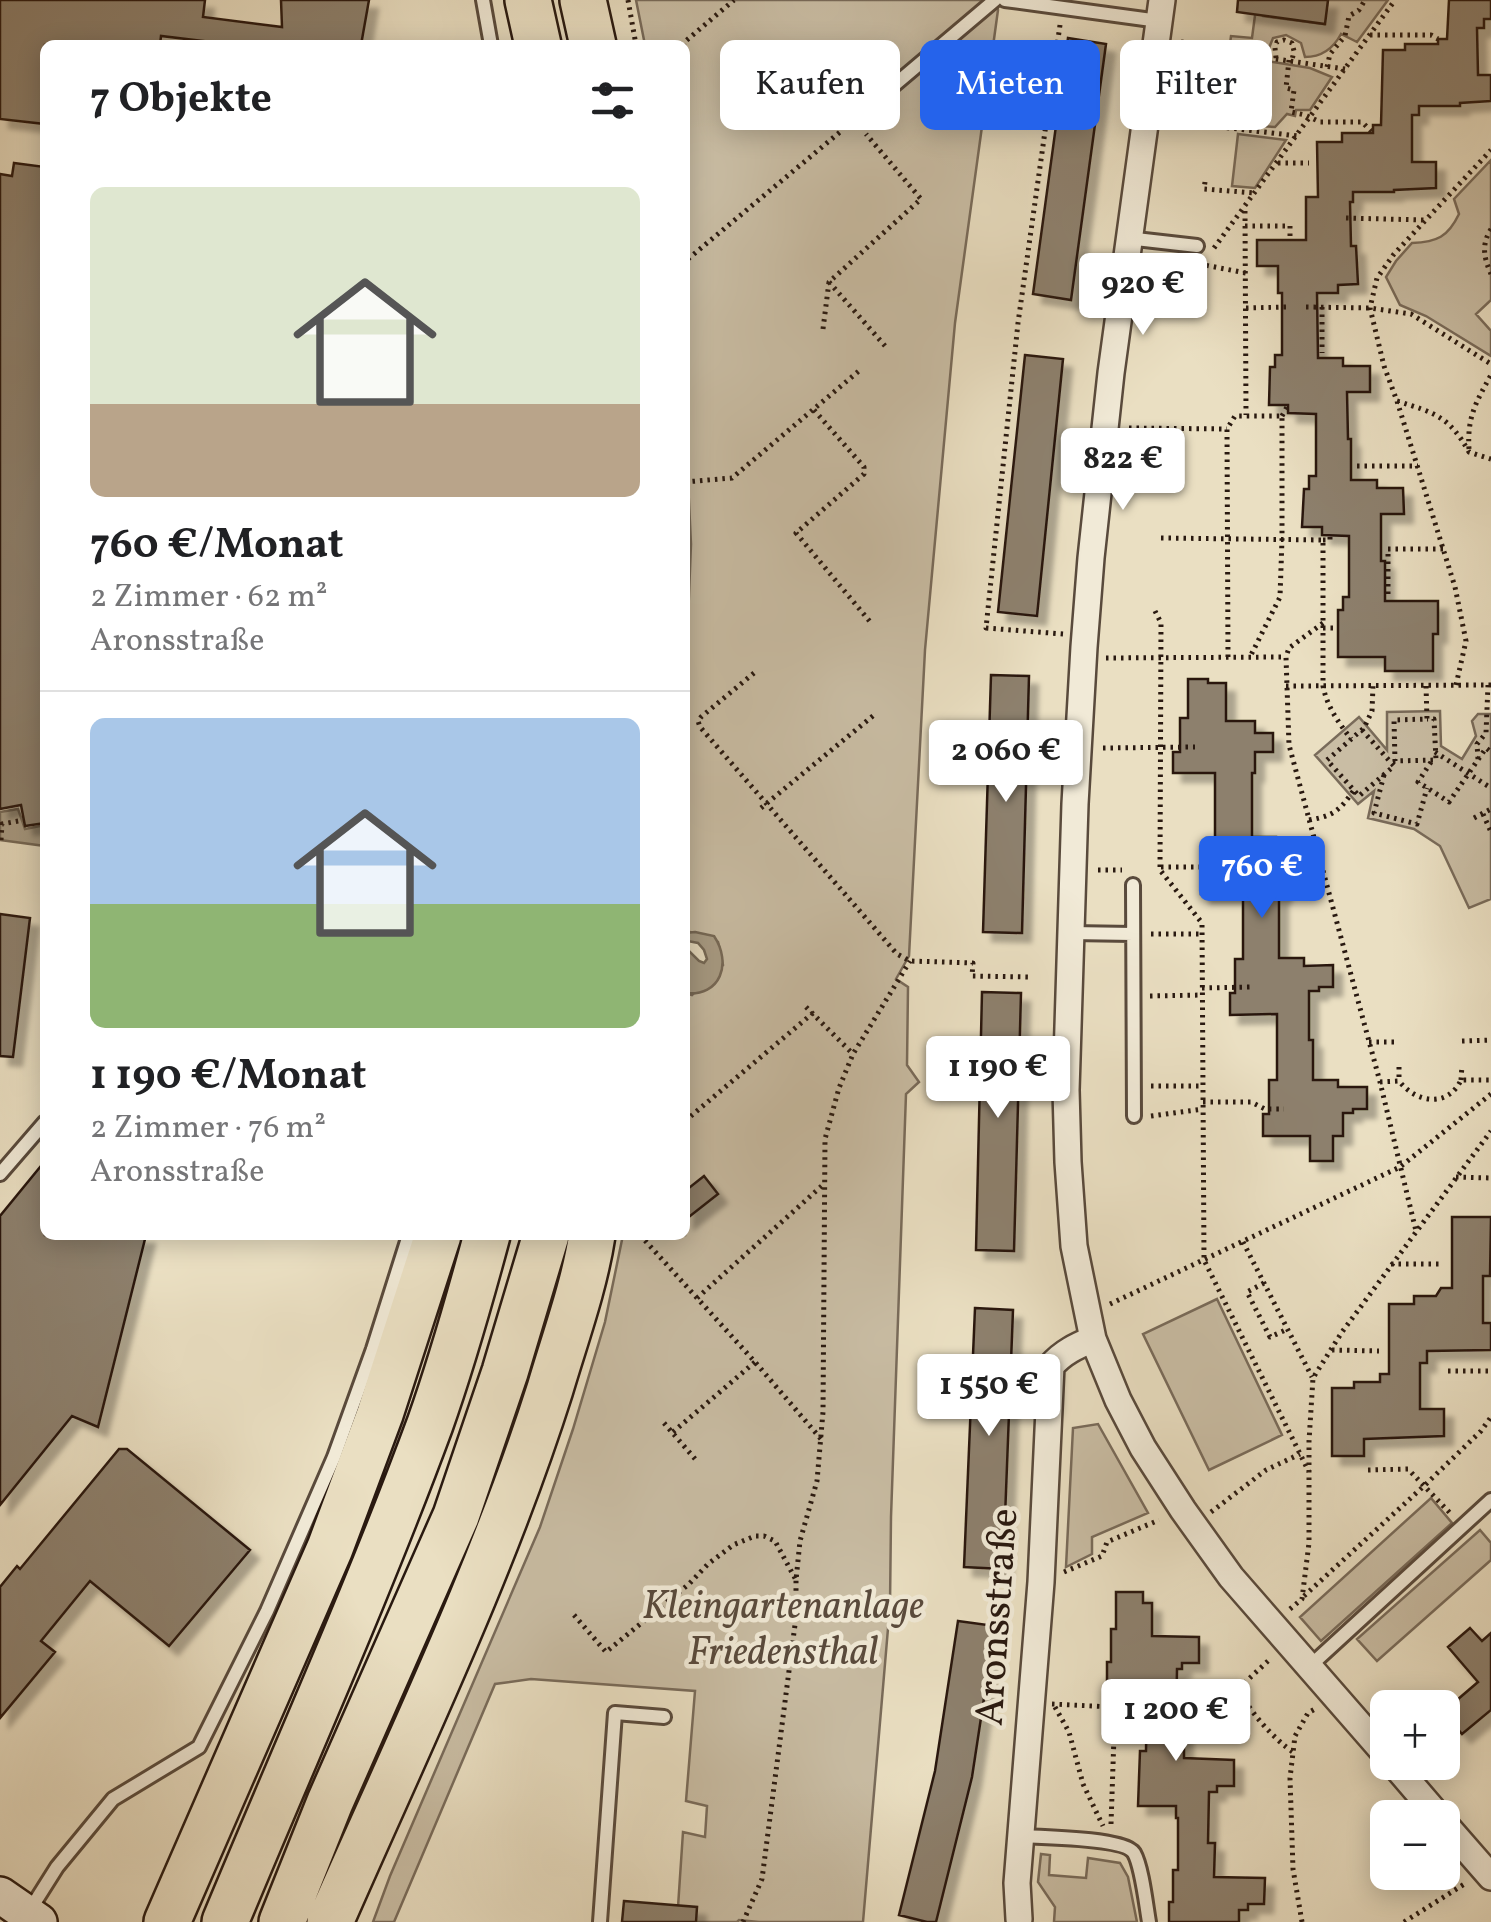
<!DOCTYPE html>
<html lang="de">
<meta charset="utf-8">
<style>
body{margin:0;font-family:Vollkorn,serif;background:#f6f6f6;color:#202124;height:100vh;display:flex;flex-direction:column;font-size:38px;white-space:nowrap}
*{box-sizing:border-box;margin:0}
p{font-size:32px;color:#757577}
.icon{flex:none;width:55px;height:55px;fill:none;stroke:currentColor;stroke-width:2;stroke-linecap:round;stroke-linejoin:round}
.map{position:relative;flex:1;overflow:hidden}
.sheet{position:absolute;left:40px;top:40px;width:650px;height:1200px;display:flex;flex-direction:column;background:#fff;border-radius:15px;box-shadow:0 5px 25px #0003}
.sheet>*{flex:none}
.hud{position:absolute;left:720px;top:40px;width:620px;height:90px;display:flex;gap:20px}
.tools{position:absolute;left:1370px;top:1690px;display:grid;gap:20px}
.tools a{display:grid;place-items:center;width:90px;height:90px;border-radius:15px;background:#fff;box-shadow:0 5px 25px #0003;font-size:50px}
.price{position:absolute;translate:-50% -85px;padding:0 22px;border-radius:10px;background:#fff;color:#222;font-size:32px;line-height:65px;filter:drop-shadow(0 2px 5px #0008)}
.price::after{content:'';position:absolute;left:50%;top:60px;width:30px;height:22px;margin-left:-15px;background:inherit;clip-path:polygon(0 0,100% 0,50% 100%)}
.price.selected{background:#2563eb;color:#fff}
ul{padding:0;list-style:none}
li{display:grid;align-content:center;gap:20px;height:530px;padding:0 50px}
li+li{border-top:2px solid #e0e0e0}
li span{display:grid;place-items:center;height:310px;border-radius:15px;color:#555}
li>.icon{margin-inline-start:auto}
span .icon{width:180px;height:180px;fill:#fffc;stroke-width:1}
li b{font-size:42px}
h2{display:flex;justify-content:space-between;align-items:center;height:120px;padding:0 50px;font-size:42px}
.pill{padding:0 35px;border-radius:15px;background:#fff;box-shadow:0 5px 25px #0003;font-size:35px;line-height:90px}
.pill.selected{background:#2563eb;color:#fff}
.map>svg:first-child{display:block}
.green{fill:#c9bda4;stroke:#796b5a;stroke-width:2.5}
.water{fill:#a89c85;stroke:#756856;stroke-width:2.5}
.building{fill:#8d806d;stroke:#291910;stroke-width:2.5;filter:url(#shadow)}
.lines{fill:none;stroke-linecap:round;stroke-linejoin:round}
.service-casing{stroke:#594a3c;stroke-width:18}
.minor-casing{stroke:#594a3c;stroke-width:30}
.secondary-casing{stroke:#291910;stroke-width:40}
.motorway-casing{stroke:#291910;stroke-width:50}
.path{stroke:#291910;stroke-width:5;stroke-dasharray:2.5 5;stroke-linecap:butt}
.service{stroke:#f1ead7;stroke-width:12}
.minor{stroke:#f1ead7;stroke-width:25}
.secondary{stroke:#f1ead7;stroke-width:35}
.motorway{stroke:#eadfc2;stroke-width:45}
.labels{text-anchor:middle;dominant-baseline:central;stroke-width:9;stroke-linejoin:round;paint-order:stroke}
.park-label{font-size:40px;font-style:italic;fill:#594a3c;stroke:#f1ead7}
.street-label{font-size:40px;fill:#291910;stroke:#f1ead7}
</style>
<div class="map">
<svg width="1491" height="1922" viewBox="0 0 1491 1922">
<defs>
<filter id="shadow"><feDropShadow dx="9" dy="9" stdDeviation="2.5" flood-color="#0004"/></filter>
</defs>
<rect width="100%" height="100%" fill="#eadfc2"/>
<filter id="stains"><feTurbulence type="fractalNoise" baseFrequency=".002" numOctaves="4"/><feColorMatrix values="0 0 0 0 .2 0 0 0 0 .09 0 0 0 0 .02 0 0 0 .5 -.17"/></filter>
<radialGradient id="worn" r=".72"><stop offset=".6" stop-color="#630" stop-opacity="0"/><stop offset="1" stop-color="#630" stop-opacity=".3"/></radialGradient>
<path class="green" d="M 636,0 L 996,0 L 998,10 L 955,323 L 925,650 L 909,956 L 896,979 L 908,987 L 907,1065 L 919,1082 L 906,1094 L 891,1517 L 890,1605 L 863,1922 L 759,1922 L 739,1920 L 737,1922 L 677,1922 L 683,1832 L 705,1837 L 707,1806 L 686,1801 L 695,1691 L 531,1679 L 495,1684 L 394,1922 L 373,1922 L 390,1876 L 540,1527 L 573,1429 L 605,1322 L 623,1235 L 685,1235 L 685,993 L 692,995 L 723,965 L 718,942 L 690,932 L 685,933 L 685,696 L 691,544 L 685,419 L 685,45 L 645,45 Z
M 1328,0 L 1388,0 L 1357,42 L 1341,34 C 1333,49 1322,57 1305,57 L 1301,43 L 1286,35 L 1273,38 L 1269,48 L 1270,55 L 1265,54 L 1256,47 L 1230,44 L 1231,36 L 1252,38 L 1256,8 L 1263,16 L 1324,24 Z
M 1229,50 L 1252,54 L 1260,60 L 1310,68 L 1332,77 L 1310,110 L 1296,110 L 1295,116 L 1287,114 L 1275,127 L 1241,125 L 1249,60 L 1229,57 Z
M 1238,134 L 1286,140 L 1255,188 L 1232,186 Z
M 1491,160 L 1491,300 L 1476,314 L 1491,331 L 1491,356 L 1426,316 L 1400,305 L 1386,277 L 1396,261 L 1412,243 C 1437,242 1448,237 1459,214 L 1454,199 Z
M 1440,711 L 1441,746 L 1462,759 L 1476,736 L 1472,721 L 1478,714 L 1491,714 L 1491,899 L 1469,908 L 1440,846 L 1414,829 L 1368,818 L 1374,791 L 1358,804 L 1315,755 L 1359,717 L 1387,750 L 1387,712 Z
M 1217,1299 L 1282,1435 L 1209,1470 L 1143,1334 Z
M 1098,1424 L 1148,1513 L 1092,1537 L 1092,1554 L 1066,1567 L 1073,1428 Z
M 1431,1498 L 1452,1523 L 1321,1641 L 1300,1617 Z
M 1480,1530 L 1491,1543 L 1491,1560 L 1377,1661 L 1357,1639 Z
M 1041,1854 L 1050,1855 L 1049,1875 L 1086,1878 L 1088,1858 L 1120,1863 L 1128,1877 L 1137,1922 L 1054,1922 L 1055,1907 L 1038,1882 Z"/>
<path class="water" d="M 18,809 L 25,829 L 45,825 L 45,846 L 0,840 L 0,812 Z
M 695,932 L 714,936 C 732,963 721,997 685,993 L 685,947 L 699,961 L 704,963 L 707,959 L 704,950 L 698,943 L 688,941 L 685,943 L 685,933 Z"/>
<path class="building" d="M 0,0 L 205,0 L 203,17 L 282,27 L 281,0 L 369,0 L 361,45 L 236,45 L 161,36 L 160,45 L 45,45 L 45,124 L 0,119 Z
M 1238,0 L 1328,0 L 1325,24 L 1237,12 Z
M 1449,0 L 1491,0 L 1491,19 L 1484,19 L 1484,28 L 1477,28 L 1478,75 L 1491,75 L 1491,101 L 1460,103 L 1460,106 L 1419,106 L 1419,115 L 1412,115 L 1412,162 L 1436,162 L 1436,188 L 1394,190 L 1394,192 L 1353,192 L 1353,202 L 1350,202 L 1351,246 L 1356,246 L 1358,284 L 1338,285 L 1338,293 L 1317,293 L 1318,358 L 1343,358 L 1343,366 L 1370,366 L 1370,392 L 1347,392 L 1348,439 L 1351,439 L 1351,480 L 1377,480 L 1377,488 L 1403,488 L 1404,514 L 1381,514 L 1381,561 L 1385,561 L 1385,601 L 1438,601 L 1438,634 L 1433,634 L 1433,671 L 1385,671 L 1385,657 L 1338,657 L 1338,610 L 1343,610 L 1343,597 L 1349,597 L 1349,536 L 1322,535 L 1322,527 L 1302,527 L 1304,489 L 1309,489 L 1309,476 L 1316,476 L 1316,414 L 1288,413 L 1288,405 L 1269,405 L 1270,367 L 1275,367 L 1275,355 L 1282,355 L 1282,293 L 1278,293 L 1278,266 L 1257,266 L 1257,240 L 1306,240 L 1306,197 L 1318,197 L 1317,142 L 1342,142 L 1342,133 L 1373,133 L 1373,125 L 1381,125 L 1383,50 L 1405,50 L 1405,44 L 1438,44 L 1438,39 L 1447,39 Z
M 1068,38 L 1106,44 L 1071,300 L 1033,294 Z
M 14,163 L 45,167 L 45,823 L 25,826 L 21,805 L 0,809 L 0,174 L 12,176 Z
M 1025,355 L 1063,359 L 1037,616 L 998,612 Z
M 991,675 L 1029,676 L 1022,933 L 983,932 Z
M 1188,679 L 1208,679 L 1208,683 L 1226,683 L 1226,721 L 1255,721 L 1255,733 L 1273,733 L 1273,752 L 1255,752 L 1255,773 L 1252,773 L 1252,837 L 1276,837 L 1276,845 L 1305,845 L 1305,866 L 1291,866 L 1291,871 L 1282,871 L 1282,894 L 1279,894 L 1279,958 L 1304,958 L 1304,966 L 1333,965 L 1333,987 L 1319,987 L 1319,991 L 1309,991 L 1309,1040 L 1313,1040 L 1313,1080 L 1338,1080 L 1338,1087 L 1367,1087 L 1367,1109 L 1353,1109 L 1353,1113 L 1343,1113 L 1343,1136 L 1333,1136 L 1333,1161 L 1310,1161 L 1310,1136 L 1263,1136 L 1263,1114 L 1269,1114 L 1269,1080 L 1277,1080 L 1277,1014 L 1230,1015 L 1230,993 L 1235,993 L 1235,959 L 1243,959 L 1243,894 L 1201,894 L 1201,872 L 1207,872 L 1207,838 L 1215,838 L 1215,773 L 1173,773 L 1173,752 L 1180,752 L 1180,718 L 1188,718 Z
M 0,914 L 30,918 L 13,1057 L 0,1056 Z
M 982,992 L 1021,993 L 1014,1251 L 976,1250 Z
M 45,1161 L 45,1235 L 146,1235 L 98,1427 L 72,1416 L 0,1505 L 0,1216 Z
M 704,1176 L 718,1194 L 685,1220 L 685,1191 Z
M 1452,1217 L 1491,1217 L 1490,1276 L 1483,1276 L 1483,1323 L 1491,1323 L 1491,1350 L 1427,1351 L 1427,1363 L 1420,1363 L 1420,1409 L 1444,1409 L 1444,1436 L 1364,1439 L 1364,1456 L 1332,1456 L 1332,1388 L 1354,1388 L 1354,1382 L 1380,1382 L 1380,1374 L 1389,1374 L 1389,1304 L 1414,1304 L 1414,1296 L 1436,1296 L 1441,1288 L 1452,1288 Z
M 975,1308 L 1013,1310 L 1003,1569 L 964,1567 Z
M 119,1449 L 127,1449 L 250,1550 L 169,1646 L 90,1581 L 41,1641 L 55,1652 L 0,1718 L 0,1587 L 17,1566 L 20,1569 Z
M 1116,1592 L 1143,1592 L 1143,1603 L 1152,1603 L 1152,1636 L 1199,1637 L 1199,1663 L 1182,1663 L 1182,1669 L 1177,1669 L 1176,1722 L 1184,1722 L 1184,1758 L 1234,1760 L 1234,1786 L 1217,1786 L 1217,1792 L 1209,1792 L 1208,1843 L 1215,1843 L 1214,1877 L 1265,1878 L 1264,1904 L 1248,1904 L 1248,1910 L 1239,1910 L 1239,1922 L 1169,1922 L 1169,1902 L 1173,1902 L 1173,1870 L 1178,1870 L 1178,1818 L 1176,1818 L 1176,1806 L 1138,1806 L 1140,1751 L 1146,1751 L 1147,1696 L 1144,1696 L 1144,1693 L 1107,1692 L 1107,1662 L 1111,1662 L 1111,1629 L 1116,1629 Z
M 958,1621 L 995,1626 L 972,1777 L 936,1922 L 927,1922 L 899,1915 L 935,1771 Z
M 1470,1628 L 1482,1641 L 1491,1633 L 1491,1710 L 1462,1734 L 1443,1712 L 1478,1682 L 1448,1647 Z
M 624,1901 L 697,1907 L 696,1922 L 622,1922 Z"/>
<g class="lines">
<g class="service-casing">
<path id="service" d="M 483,0 L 491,45
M 1005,0 L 1159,21
M 853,120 L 995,0
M 1127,238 L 1197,246
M 1133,885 L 1134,1116
M 1071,933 L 1133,934
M 0,1174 L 45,1122
M 1310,1666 L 1491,1500
M 1021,1836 C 1041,1837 1125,1838 1134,1853 C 1142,1867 1146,1905 1149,1922
M 28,1913 L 57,1867 L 113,1799 L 199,1747 L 267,1611 L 334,1457 L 373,1349 L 409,1235
M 600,1922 L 615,1713 L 664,1717"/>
</g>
<g class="minor-casing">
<path id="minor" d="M 1162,0 L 1111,373 L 1091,558 L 1084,647 L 1075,804 L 1066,1090 L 1068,1162 L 1074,1246 L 1093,1339 L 1118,1400 L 1143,1448 L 1183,1510 L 1231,1577 L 1388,1757
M 1392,1762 L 1440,1818
M 1442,1821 L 1491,1877
M 1019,1919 L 1017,1883 L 1041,1582 L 1051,1366 C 1063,1352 1077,1346 1093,1339"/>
</g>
<g class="secondary-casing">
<path id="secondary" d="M 0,1895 L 39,1922"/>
</g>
<g class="motorway-casing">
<path id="motorway" d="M 528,0 L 538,45
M 583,0 L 593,45
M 167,1922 L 330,1548 L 380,1414 L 438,1235
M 225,1922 C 294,1756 368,1592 430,1424 C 452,1362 470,1298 487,1235
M 282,1922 L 330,1802 L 456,1516 L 505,1372 L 546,1235
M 330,1922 C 407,1746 492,1572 550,1389 C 565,1338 584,1287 592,1235"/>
</g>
<path class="path" d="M 628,0 L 636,45
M 1060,25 L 1018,323 L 986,628 L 1063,634
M 1370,35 L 1431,35 L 1438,39
M 1181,42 L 1254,51 L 1262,57 L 1345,69
M 681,45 L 734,0
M 1276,58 L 1275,48 L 1277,42 L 1284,40 L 1292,43 L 1294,51 L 1292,60
M 1289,60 L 1286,88 L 1294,90 L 1291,112 L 1305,115 L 1320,122 L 1362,122 L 1373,133
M 1327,67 L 1330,54 L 1345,36 L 1349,16 L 1359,10 L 1365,0
M 1212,126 L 1298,136
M 1278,163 L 1309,163
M 1205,182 L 1204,189 L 1255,193
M 1245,211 L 1246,415
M 1346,218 L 1424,220
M 1245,226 L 1290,226 L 1290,241
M 1491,229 C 1481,245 1484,258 1491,274
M 1214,248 L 1395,0
M 688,259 L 840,132
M 1199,264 L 1246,273
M 829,282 L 886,347
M 1189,285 L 1193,263
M 1306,307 L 1370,308 L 1411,314 L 1491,364
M 1322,307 L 1322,353
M 1246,308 L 1286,307
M 823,329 L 829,282 L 921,199 L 866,134
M 1397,401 C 1435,413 1449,416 1469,452 L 1491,459
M 814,410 L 864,467 L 864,474 L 796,533 L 872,624
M 1282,416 L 1288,405
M 1129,428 L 1227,429
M 1469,449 C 1467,417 1476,402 1491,375
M 1357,466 L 1418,466
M 685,482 L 732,478 L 860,370
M 1161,538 L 1323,540 L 1323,686 C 1327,707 1339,723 1351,739
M 1323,540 L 1330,540 L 1330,535
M 1388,594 L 1388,549 L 1443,549
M 1155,611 L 1161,623 L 1160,870 L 1202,923 L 1204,1260 L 1309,1472
M 1323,623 L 1289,648 L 1286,657 L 1289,745 L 1380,1082 L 1416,1231
M 1323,628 L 1338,628
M 1228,657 L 1227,429 L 1235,416 L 1282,416 L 1282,539 L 1280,597 L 1250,657
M 1106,658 L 1285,657
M 754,673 L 701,717 L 698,721 L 700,727 L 897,954 L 910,961 L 973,963 L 972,976 L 1028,977
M 1456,685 L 1466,641 L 1455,587 L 1397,401 L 1384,366 L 1370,308 L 1377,278 L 1394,254 L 1491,150
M 1286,686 L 1491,685
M 1426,686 L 1427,719 L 1394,720 L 1395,761 L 1436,760 L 1434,719 L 1427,719
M 1362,730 L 1394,766 L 1359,796 L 1327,760 C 1339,750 1351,739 1364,728 L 1372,711 L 1373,686
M 1103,748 L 1195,747
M 1435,752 L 1491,788
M 1478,759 L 1477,744 L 1486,733 L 1488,685
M 1431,762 L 1418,782 L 1449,802 L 1486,748 L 1491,752
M 1384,775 L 1374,813 L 1417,824 L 1427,788
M 761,808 L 874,715
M 1483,814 L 1491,832
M 1474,818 L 1491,809
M 1309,820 C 1334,816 1340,810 1354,790
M 1,840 L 2,824 L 24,820
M 1161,867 L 1223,867
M 1098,870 L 1122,870
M 1151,934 L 1202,934
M 1202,988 L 1251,987
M 1150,996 L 1202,995
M 806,1007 L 853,1054
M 1462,1041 L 1491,1040
M 1369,1042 L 1394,1042
M 1399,1067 L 1399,1081
M 1461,1080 L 1462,1065
M 1380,1082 L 1399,1081 C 1416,1103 1448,1108 1461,1080 L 1491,1080
M 1151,1086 L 1203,1086
M 1203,1102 L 1251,1102 L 1265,1109 L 1284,1109
M 1151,1116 L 1203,1109
M 685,1121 L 813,1013
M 1456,1177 L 1491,1178
M 640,1235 L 755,1362 L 821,1439
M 1243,1242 L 1312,1377
M 1391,1264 L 1442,1264
M 1264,1283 L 1247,1292 L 1270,1337 L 1288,1329
M 697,1298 L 825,1183
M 1110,1304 L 1400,1167 L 1491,1094
M 1332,1350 L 1379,1351
M 1448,1371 L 1491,1371
M 664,1423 L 696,1460
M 673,1432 L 755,1362
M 1368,1470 L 1408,1469 L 1450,1513
M 1211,1512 L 1266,1470 L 1300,1454
M 1064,1572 L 1102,1556 L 1107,1542 L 1159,1520
M 1304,1596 L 1425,1485 L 1481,1431 L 1491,1417
M 1290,1609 L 1302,1599 L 1309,1543 L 1309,1441 L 1313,1378 L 1342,1332 L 1491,1131
M 574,1615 L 606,1652 L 689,1584 L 708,1564 L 733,1545 L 755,1536 L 764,1536 L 775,1541 L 796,1580 L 800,1541 L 817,1481 L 823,1412 L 825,1139 L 839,1088 L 853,1054 L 910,961
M 1268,1661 L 1240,1687 C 1243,1706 1276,1741 1293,1752
M 1052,1704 L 1132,1708
M 1055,1707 L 1069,1732 L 1083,1784 L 1103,1826
M 1111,1824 L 1115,1707
M 743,1922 L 762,1879 L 796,1617 L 796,1580
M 1302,1922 L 1293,1869 L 1290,1778 L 1295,1736 L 1308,1713 L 1315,1709
M 1404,1922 L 1466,1883"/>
<use href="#service" class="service"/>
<use href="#minor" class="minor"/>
<use href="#secondary" class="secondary"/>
<use href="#motorway" class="motorway"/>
</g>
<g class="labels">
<g class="park-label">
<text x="783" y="1608">Kleingartenanlage<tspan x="783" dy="46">Friedensthal</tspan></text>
</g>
<g class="street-label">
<text transform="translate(999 1617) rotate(-86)">Aronsstraße</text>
</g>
</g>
<rect width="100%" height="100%" filter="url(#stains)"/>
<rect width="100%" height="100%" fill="url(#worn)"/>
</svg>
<div class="tools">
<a>+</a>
<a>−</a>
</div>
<b class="price" style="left:1143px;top:338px">920 €</b>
<b class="price" style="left:1123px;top:513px">822 €</b>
<b class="price" style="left:1006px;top:805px">2 060 €</b>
<b class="price selected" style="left:1262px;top:921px">760 €</b>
<b class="price" style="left:998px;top:1121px">1 190 €</b>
<b class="price" style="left:989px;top:1439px">1 550 €</b>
<b class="price" style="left:1176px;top:1764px">1 200 €</b>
<div class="hud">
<a class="pill">Kaufen</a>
<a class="pill selected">Mieten</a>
<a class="pill">Filter</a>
</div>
<section class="sheet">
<h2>7 Objekte<svg class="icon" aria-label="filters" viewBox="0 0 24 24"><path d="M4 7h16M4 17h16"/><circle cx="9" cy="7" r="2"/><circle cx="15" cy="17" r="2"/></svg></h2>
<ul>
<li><span style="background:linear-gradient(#dfe7d0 70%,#b9a48a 0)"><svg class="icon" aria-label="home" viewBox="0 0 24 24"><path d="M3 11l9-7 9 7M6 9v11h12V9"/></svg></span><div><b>760 €/Monat</b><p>2 Zimmer · 62 m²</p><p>Aronsstraße</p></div></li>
<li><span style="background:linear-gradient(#a9c7e8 60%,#8fb573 0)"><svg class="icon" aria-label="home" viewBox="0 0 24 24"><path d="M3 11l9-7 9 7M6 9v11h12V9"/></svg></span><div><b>1 190 €/Monat</b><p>2 Zimmer · 76 m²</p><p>Aronsstraße</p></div></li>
</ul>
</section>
</div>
